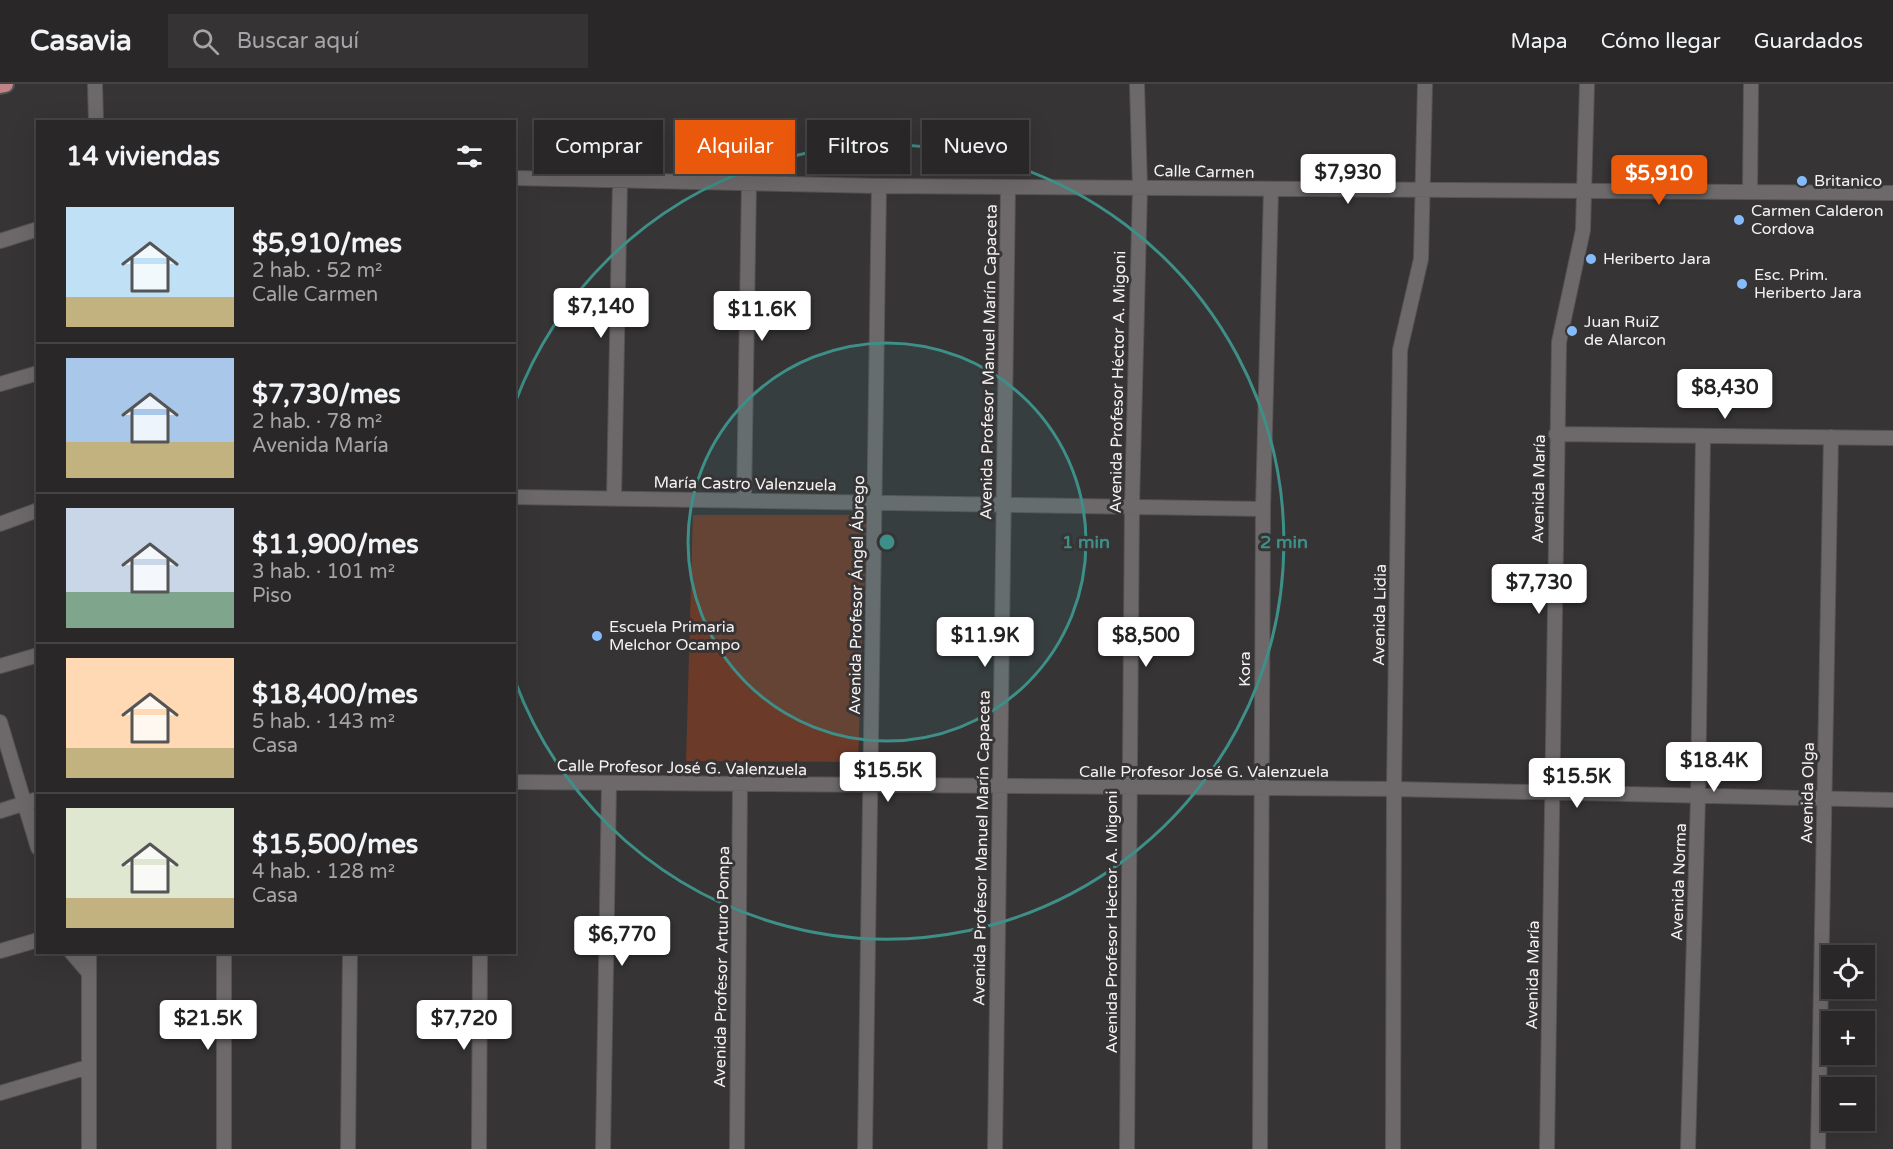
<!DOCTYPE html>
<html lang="es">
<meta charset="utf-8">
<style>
body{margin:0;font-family:"Varela Round",sans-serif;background:#353334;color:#f1f3f6;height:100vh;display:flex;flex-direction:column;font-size:22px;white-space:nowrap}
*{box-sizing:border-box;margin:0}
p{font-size:20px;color:#a5a5a8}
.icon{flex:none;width:33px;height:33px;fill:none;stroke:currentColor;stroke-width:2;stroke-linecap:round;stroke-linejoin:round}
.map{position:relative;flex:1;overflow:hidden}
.sheet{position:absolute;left:36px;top:36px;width:480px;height:834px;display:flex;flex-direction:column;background:#292728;border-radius:0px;box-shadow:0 6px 24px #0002,0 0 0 2px #454445}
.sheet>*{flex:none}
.hud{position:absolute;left:534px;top:36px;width:570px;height:54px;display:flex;gap:12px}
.tools{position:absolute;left:1821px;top:861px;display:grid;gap:12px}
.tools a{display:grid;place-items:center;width:54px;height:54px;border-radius:0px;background:#292728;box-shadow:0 6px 24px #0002,0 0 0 2px #454445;font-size:30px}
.price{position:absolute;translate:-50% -51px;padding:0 14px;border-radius:6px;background:#fff;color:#222;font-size:20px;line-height:39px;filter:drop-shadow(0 2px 3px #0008)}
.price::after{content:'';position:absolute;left:50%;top:36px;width:18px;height:14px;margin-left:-9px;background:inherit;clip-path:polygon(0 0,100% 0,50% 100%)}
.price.selected{background:#ea580c;color:#fff}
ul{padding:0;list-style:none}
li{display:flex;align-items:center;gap:18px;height:150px;padding:0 30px}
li+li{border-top:2px solid #454445}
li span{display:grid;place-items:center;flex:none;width:168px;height:120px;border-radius:0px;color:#555}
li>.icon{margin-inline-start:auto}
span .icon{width:72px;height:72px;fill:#fffc;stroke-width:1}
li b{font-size:26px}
h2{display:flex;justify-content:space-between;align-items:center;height:72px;padding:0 30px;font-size:26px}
.tag{padding:0 21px;border-radius:0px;background:#292728;box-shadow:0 6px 24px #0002,0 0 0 2px #454445;font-size:21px;line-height:54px}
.tag.selected{background:#ea580c;color:#fff}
header{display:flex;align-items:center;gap:36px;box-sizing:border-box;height:84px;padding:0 30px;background:#292728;border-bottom:2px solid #454445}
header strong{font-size:28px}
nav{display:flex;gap:33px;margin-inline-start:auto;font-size:21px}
.search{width:420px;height:54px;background:#353334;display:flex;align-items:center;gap:15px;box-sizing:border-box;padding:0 21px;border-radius:0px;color:#a5a5a8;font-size:22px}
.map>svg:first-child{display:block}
.green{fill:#6b3a29}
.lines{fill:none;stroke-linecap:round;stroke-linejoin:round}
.minor-casing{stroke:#565354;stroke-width:16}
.primary-casing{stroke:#565354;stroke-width:20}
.minor{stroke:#6d696a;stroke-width:14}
.primary{stroke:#bf8486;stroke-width:16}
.ring{fill:none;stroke:#3d8f88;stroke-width:3}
.poi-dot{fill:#85bbfb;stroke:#373435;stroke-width:2}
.labels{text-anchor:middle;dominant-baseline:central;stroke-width:6;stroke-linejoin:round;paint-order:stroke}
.street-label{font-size:16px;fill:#f4f2f2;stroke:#373435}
.poi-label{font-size:16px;fill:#f4f2f2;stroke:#373435;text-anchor:start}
.centre{fill:#3d8f88;stroke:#373435;stroke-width:3}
.ring-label{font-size:18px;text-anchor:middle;font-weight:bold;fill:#3d8f88;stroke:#373435;stroke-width:6;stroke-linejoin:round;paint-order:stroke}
</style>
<header>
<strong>Casavia</strong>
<div class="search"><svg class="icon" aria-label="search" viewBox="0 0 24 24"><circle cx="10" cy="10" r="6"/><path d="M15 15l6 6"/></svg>Buscar aquí</div>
<nav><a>Mapa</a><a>Cómo llegar</a><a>Guardados</a></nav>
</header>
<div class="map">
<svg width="1893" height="1065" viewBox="0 0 1893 1065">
<rect width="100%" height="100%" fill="#373435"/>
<path class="green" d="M 693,431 L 867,431 L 858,678 L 686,677 Z"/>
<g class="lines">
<g class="minor-casing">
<path id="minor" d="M 95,0 L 96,38
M 514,94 L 879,102 L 1893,109
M 1750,106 L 1751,0
M 0,157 L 38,145
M 0,300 L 38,289
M 1556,350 L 1893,354
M 514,413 L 1263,425
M 614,414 L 620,97
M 744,417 L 749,99
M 0,440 L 38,426
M 0,582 L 38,571
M 0,638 L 38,764
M 514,698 L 1394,705 L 1893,716
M 0,727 L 38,715
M 0,867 L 38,856
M 71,868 L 89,889
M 224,868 L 224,1065
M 0,1009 L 88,983
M 89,1065 L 89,868
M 348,1065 L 350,868
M 479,1065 L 480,868
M 603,1065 L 609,700
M 737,1065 L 740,701
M 865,1065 L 879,102
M 995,1065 L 1008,103
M 1127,1065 L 1132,421 L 1140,104 L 1137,0
M 1260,1065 L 1263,425 L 1271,105
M 1393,1065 L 1394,705 L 1400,266 L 1421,175 L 1425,0
M 1547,1065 L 1559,258 L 1583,146 L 1587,0
M 1688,1065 L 1698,713 L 1703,352
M 1818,1065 L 1831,353"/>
</g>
<g class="primary-casing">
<path id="primary" d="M 0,1 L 5,0"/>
</g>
<use href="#minor" class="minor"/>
<use href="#primary" class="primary"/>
</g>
<circle cx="887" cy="458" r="199" fill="#3d8f88" fill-opacity=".12"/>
<g class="ring">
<circle cx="887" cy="458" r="199"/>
<path d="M515 319A397 397 0 1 1 515 597"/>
</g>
<g class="poi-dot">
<circle cx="1802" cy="97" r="6"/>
<circle cx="1739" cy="136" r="6"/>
<circle cx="1591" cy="175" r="6"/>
<circle cx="1742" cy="200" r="6"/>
<circle cx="1572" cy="247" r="6"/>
<circle cx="597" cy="552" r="6"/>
</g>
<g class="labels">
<g class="street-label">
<text transform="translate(1204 88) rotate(1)">Calle Carmen</text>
<text transform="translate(989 278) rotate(-89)">Avenida Profesor Manuel Marín Capaceta</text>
<text transform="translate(1118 298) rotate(-89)">Avenida Profesor Héctor A. Migoni</text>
<text transform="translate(745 400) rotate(1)">María Castro Valenzuela</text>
<text transform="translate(1539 405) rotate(-89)">Avenida María</text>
<text transform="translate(857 511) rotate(-89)">Avenida Profesor Ángel Ábrego</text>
<text transform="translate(1380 531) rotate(-89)">Avenida Lidia</text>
<text transform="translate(1245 585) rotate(-90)">Kora</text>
<text transform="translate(682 684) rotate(1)">Calle Profesor José G. Valenzuela</text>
<text x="1204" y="688">Calle Profesor José G. Valenzuela</text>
<text transform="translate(1808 709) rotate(-89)">Avenida Olga</text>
<text transform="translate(982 764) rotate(-89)">Avenida Profesor Manuel Marín Capaceta</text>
<text transform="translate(1679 798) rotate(-88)">Avenida Norma</text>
<text transform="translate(1112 838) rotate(-90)">Avenida Profesor Héctor A. Migoni</text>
<text transform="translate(722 883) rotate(-89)">Avenida Profesor Arturo Pompa</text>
<text transform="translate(1533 891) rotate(-89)">Avenida María</text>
</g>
<g class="poi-label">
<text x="1814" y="97">Britanico</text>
<text x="1751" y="127">Carmen Calderon<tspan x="1751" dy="18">Cordova</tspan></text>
<text x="1603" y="175">Heriberto Jara</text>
<text x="1754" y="191">Esc. Prim.<tspan x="1754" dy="18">Heriberto Jara</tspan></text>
<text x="1584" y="238">Juan RuiZ<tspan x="1584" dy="18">de Alarcon</tspan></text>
<text x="609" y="543">Escuela Primaria<tspan x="609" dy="18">Melchor Ocampo</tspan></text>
</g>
</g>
<circle cx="887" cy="458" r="9" class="centre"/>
<g class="ring-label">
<text x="1086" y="464">1 min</text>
<text x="1284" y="464">2 min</text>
</g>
</svg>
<div class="tools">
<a><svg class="icon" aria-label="locate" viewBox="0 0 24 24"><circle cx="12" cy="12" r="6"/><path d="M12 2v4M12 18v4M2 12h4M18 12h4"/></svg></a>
<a>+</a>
<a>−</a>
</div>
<b class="price" style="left:1348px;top:121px">$7,930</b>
<b class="price selected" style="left:1659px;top:122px">$5,910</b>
<b class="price" style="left:601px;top:255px">$7,140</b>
<b class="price" style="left:762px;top:258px">$11.6K</b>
<b class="price" style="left:1725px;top:336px">$8,430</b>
<b class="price" style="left:1539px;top:531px">$7,730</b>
<b class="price" style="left:985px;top:584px">$11.9K</b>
<b class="price" style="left:1146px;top:584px">$8,500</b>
<b class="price" style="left:1714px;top:709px">$18.4K</b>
<b class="price" style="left:888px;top:719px">$15.5K</b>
<b class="price" style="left:1577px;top:725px">$15.5K</b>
<b class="price" style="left:622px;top:883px">$6,770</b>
<b class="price" style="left:208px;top:967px">$21.5K</b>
<b class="price" style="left:464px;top:967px">$7,720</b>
<div class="hud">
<a class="tag">Comprar</a>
<a class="tag selected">Alquilar</a>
<a class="tag">Filtros</a>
<a class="tag">Nuevo</a>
</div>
<section class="sheet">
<h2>14 viviendas<svg class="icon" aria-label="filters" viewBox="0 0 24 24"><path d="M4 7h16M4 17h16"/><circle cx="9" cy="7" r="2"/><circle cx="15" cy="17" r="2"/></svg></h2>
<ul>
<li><span style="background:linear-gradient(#bfe0f5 75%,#c2b280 0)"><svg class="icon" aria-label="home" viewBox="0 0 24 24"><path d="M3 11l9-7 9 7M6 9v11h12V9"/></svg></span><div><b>$5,910/mes</b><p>2 hab. · 52 m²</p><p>Calle Carmen</p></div></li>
<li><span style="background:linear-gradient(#a9c7e8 70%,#c2b280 0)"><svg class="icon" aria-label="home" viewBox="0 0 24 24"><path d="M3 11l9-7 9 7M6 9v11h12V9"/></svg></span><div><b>$7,730/mes</b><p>2 hab. · 78 m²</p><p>Avenida María</p></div></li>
<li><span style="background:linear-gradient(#c9d6e8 70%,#7fa58c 0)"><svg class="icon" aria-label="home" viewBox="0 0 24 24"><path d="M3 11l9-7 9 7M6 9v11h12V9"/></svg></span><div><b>$11,900/mes</b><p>3 hab. · 101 m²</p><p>Piso</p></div></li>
<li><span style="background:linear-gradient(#ffd9b3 75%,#c2b280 0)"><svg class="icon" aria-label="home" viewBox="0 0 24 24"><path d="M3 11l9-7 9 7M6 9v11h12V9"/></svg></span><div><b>$18,400/mes</b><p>5 hab. · 143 m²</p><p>Casa</p></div></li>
<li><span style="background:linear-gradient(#dfe7d0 75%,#c2b280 0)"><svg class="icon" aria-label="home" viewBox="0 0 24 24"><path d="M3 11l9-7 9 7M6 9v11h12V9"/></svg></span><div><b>$15,500/mes</b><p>4 hab. · 128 m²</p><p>Casa</p></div></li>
</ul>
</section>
</div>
